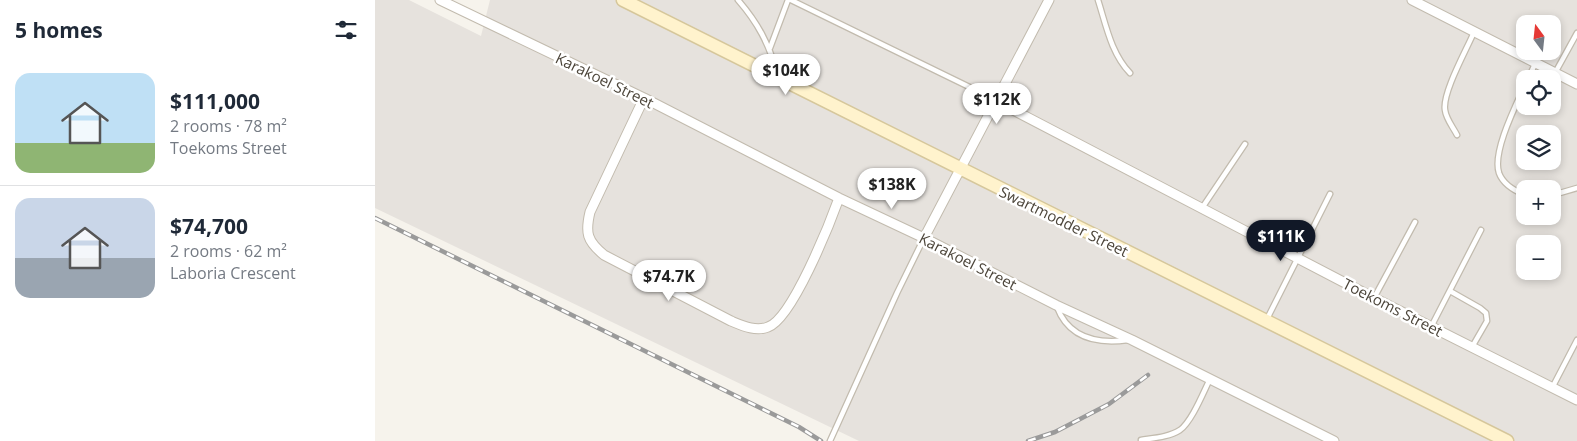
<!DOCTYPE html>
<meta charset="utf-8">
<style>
body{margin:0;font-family:"Open Sans",sans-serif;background:#f6f6f7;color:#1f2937;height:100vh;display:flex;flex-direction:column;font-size:19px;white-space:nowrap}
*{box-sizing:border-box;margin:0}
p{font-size:16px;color:#747a83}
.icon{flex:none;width:28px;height:28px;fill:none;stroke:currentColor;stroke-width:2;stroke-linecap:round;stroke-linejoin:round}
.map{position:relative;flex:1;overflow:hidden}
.panel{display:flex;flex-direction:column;background:#fff;width:375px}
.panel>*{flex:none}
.needle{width:32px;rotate:345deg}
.controls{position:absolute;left:1141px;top:15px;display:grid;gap:10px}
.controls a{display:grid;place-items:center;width:45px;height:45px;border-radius:10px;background:#fff;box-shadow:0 2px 8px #0003;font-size:25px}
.price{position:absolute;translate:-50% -42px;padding:0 11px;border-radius:18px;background:#fff;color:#222;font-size:16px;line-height:32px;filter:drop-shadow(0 1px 2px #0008)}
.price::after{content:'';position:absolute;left:50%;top:30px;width:15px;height:11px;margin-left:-8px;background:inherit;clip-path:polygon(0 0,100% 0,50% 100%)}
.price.on{background:#111827;color:#fff}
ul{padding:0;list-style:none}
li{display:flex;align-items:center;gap:15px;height:125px;padding:0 15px}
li+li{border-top:1px solid #e0e1e3}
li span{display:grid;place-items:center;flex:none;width:140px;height:100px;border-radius:15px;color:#555}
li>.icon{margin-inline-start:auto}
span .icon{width:60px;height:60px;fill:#fffc;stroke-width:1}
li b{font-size:21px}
h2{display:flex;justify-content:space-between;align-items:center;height:60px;padding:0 15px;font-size:21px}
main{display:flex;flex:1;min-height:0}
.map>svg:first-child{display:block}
.industrial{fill:#e6e2dd;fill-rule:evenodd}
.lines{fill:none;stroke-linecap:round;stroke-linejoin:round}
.service-casing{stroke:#c2bbae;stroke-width:7}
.minor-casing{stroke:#c2bbae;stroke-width:11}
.secondary-casing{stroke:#d6c79b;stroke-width:15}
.service{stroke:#fff;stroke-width:4.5}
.minor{stroke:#fff;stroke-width:9}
.secondary{stroke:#fff3cd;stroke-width:12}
.rail-casing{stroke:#9a9a9a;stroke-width:4.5}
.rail{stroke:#fff;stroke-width:2.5;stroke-dasharray:8;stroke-linecap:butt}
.labels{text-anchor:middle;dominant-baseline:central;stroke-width:5;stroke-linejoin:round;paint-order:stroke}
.street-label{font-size:15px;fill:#4b4439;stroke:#fff}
</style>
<main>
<section class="panel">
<h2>5 homes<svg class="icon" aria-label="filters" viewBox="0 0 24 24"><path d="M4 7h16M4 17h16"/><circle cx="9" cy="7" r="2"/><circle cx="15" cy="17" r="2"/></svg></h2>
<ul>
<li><span style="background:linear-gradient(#bfe0f5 70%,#8fb573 0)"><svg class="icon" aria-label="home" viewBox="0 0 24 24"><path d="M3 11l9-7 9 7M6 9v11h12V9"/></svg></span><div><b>$111,000</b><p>2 rooms · 78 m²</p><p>Toekoms Street</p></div></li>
<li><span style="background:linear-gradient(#c9d6e8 60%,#9aa5b1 0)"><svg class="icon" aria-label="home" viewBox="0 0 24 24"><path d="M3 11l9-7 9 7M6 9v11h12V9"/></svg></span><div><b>$74,700</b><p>2 rooms · 62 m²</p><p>Laboria Crescent</p></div></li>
</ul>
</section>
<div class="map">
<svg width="1202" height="441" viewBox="0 0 1202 441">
<rect width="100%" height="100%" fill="#f6f3ec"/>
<path class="industrial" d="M 0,0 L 34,0 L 106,36 L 115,0 L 1202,0 L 1202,441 L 484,441 L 0,208 ZM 1150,24 L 1178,24 L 1178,51 L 1150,51 ZM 1150,79 L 1178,79 L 1178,106 L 1150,106 ZM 1150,134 L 1178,134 L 1178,161 L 1150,161 ZM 1150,189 L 1178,189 L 1178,216 L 1150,216 ZM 1150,244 L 1178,244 L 1178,271 L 1150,271 Z"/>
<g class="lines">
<g class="service-casing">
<path id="service" d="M 363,0 C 383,23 394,44 402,73
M 416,0 L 621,100
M 723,0 C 731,25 736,53 755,73
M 395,48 L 413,0
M 1180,73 L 1202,33
M 1153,79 L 1160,64
M 1150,85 C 1141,105 1117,152 1124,173 C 1128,184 1140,191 1150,195
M 1082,135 C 1078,127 1071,119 1070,110 C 1067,93 1092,49 1099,32
M 1178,195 L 1202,188
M 827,208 L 870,144
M 1075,291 L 1105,308 L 1111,313 L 1112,321 L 1097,347
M 999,298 L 1040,222
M 682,307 C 694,339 723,344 753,340
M 892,319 L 955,194
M 1056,327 L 1106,230
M 1177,388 L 1202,340
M 766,440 C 779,438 794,437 805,430 C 817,421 828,393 835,379
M 455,441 L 522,293 L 549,238"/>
</g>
<g class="minor-casing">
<path id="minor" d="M 65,0 L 269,98 L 464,198 L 549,238 L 681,305 L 757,340 L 959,441
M 1037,0 L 1202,84
M 269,98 L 215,212 C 210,233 212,241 229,255 L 356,321 C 368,326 381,332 393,327 C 417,319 455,223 464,198
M 621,101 L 999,298 L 1202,400
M 549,238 L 674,0"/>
</g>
<g class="secondary-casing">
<path id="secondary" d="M 248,0 L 1132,441"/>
</g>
<use href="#service" class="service"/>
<use href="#minor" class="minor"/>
<use href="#secondary" class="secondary"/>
<g class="rail-casing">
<path id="rail" d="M 0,218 L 424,427 L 446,441
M 653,441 L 680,432 L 734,404 L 773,375"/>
</g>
<use href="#rail" class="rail"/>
</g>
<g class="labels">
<g class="street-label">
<text transform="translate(230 80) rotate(26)">Karakoel Street</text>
<text transform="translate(689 221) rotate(26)">Swartmodder Street</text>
<text transform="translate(593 261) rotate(27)">Karakoel Street</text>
<text transform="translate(1018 307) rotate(27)">Toekoms Street</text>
</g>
</g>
</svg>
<div class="controls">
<a><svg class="needle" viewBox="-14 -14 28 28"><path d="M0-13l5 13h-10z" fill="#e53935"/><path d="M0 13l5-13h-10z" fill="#747a83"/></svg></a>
<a><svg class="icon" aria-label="locate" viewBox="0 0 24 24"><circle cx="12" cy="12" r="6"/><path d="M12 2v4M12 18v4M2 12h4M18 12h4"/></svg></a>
<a><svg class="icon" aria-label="layers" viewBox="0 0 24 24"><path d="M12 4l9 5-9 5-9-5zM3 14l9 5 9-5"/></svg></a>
<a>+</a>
<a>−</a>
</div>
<b class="price" style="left:411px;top:96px">$104K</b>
<b class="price" style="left:622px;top:125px">$112K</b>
<b class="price" style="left:517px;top:210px">$138K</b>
<b class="price on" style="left:906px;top:262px">$111K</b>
<b class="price" style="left:294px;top:302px">$74.7K</b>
</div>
</main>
